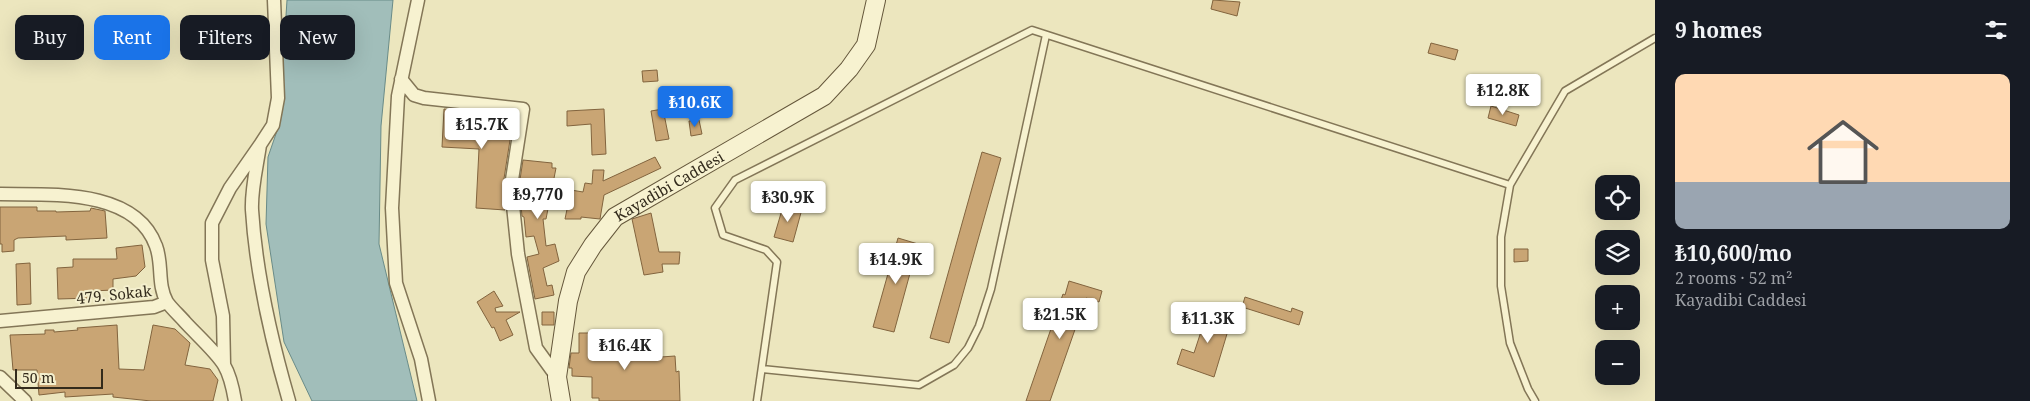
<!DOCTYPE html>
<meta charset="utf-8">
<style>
body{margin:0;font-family:"Noto Serif",serif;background:#242831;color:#f1f3f6;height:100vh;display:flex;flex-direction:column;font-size:19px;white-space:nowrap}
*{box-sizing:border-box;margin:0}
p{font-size:16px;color:#9ea1a6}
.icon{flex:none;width:28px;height:28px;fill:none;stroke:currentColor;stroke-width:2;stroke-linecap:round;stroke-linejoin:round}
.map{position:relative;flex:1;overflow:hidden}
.side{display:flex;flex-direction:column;background:#171b24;width:375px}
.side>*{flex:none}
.banner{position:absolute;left:15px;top:15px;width:475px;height:45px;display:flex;gap:10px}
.buttons{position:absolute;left:1595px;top:175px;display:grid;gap:10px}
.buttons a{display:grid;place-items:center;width:45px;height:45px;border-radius:10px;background:#171b24;box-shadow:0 5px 20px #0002;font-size:25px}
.scale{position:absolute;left:15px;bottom:12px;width:88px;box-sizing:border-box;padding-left:5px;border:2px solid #332b1c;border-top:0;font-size:14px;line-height:18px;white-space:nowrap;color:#332b1c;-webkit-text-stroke:4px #f4efcd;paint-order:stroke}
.price{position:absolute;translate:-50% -42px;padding:0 11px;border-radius:5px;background:#fff;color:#222;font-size:16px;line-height:32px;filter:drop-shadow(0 1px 2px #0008)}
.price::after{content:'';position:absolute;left:50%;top:30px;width:15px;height:11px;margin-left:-8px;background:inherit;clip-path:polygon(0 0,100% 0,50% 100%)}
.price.active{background:#1a73e8;color:#fff}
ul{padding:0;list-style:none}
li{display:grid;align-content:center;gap:10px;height:265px;padding:0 20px}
li span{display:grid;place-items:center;height:155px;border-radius:10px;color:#555}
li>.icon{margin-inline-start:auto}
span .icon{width:90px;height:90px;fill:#fffc;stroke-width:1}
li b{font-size:21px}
h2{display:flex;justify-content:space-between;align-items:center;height:60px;padding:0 20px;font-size:21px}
.chip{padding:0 18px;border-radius:10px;background:#171b24;box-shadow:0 5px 20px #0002;font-size:18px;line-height:45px}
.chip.active{background:#1a73e8;color:#fff}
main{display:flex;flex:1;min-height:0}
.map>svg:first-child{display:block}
.water{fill:#a1beba;stroke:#698b88}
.building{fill:#c9a574;stroke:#82643e}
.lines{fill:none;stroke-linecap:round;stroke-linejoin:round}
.lane-casing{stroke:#837657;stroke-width:9}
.street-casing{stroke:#837657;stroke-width:15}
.secondary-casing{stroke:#65573b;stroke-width:20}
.lane{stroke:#f7f2d0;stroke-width:6}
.street{stroke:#f7f2d0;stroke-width:12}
.secondary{stroke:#f7f2d0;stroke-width:18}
.labels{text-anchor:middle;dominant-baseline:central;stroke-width:4;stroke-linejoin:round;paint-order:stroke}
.street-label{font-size:15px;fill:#332b1c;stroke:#f4efcd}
</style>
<main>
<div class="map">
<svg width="1655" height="401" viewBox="0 0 1655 401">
<rect width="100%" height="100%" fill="#ece6be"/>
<path class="water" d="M 287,0 L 393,0 L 381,126 L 379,244 L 417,401 L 312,401 L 284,342 L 266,224 L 268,157 L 279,125 Z"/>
<path class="building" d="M 1213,0 L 1240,2 L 1237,16 L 1211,9 Z
M 1431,43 L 1458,50 L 1455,60 L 1428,53 Z
M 657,70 L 658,81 L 643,82 L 642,71 Z
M 1491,106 L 1519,115 L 1516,126 L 1488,118 Z
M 444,109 L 511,116 L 510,140 L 503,185 L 505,210 L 476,208 L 479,149 L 442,147 Z
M 604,109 L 606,154 L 592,155 L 591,124 L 567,126 L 567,111 Z
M 663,109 L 669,139 L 656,141 L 651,111 Z
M 699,120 L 702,134 L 691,136 L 689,121 Z
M 982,152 L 1001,158 L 949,343 L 930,338 Z
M 655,157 L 661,168 L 604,195 L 600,219 L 581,217 L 581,219 L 565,219 L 571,190 L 583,192 L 585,183 L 592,184 L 593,170 L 604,170 L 603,181 Z
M 523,160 L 552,163 L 552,168 L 556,168 L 546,219 L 543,219 L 546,246 L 555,244 L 559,261 L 543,268 L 547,286 L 552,285 L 554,295 L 535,299 L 527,257 L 539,254 L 534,236 L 526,237 L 524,217 L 522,216 L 519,186 Z
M 784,203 L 802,209 L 793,242 L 774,237 Z
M 0,207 L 37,207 L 37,211 L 56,211 L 56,212 L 90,211 L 91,208 L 105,211 L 107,238 L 66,240 L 66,236 L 18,238 L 14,240 L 14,251 L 2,252 L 2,244 L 0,244 Z
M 651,213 L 659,252 L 680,252 L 679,264 L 662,264 L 663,272 L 644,275 L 632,219 Z
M 898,238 L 918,244 L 894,332 L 873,327 Z
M 142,245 L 145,267 L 136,276 L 113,279 L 113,290 L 92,291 L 92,298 L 58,299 L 57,268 L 73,267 L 73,259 L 117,259 L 116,248 Z
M 1514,249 L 1528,249 L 1528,261 L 1514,262 Z
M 30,263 L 31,304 L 17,305 L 16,264 Z
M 1069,281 L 1102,291 L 1099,302 L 1086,298 L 1050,401 L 1026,401 L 1063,294 L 1065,295 Z
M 494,291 L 503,306 L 495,308 L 496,312 L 520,312 L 506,320 L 513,335 L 500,341 L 494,327 L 492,328 L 477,302 Z
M 1245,297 L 1291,312 L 1292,308 L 1303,312 L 1299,325 L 1242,307 Z
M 1209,307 L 1233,314 L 1214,377 L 1177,364 L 1182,349 L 1194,353 Z
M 542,312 L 554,312 L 554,325 L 542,325 Z
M 117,325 L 119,369 L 144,370 L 153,325 L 175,329 L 190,343 L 185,365 L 210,369 L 218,380 L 213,401 L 151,401 L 113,397 L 113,394 L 65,397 L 65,392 L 39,395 L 37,370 L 13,370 L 10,335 L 45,334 L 45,330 L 54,330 L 54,332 L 78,330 L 77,328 Z
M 579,333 L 613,333 L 613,350 L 641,352 L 660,351 L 661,357 L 675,356 L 676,372 L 679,371 L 680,401 L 599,401 L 599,398 L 592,398 L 592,377 L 572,376 L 572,368 L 569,368 L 571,353 L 579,353 Z"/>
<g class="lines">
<g class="lane-casing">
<path id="lane" d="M 762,369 L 919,385 L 954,365 L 968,348 L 979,326 L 991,289 L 1046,35
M 757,401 L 777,262 L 766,250 L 723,235 L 715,208 L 735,180 L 1032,30 L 1510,185
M 1535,401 L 1528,389 L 1510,343 L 1501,286 L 1501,237 L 1510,185 L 1565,91 L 1655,38"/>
</g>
<g class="street-casing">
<path id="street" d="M 418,0 L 398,96 L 392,208 L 396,283 L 421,359 L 429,401
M 401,79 L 414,95 L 424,98 L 523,109 L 511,186 L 518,254 L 536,348 L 557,377
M 260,145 L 273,125 L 278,98 L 274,0
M 0,194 C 50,195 135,188 156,246 C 163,264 157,285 167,302 C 172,309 180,316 185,322 C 196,334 216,352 224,365 C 230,375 233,389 235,401
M 0,321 L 154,307 L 167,302
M 224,364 L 223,316 L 212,260 L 212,223 L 230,188 L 260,145 C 257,166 251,189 252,210 C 256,274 271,339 289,401
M 0,377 L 25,401"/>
</g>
<g class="secondary-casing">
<g id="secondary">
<path id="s1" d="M 561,401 L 557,377 L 568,301 L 576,272 L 593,245 L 615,217 L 824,96 L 849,69 L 866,45 L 876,0"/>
</g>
</g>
<use href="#lane" class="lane"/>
<use href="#street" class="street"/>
<use href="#secondary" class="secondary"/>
</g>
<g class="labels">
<g class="street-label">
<text stroke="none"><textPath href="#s1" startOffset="261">Kayadibi Caddesi</textPath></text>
<text transform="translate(114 294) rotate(-6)">479. Sokak</text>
</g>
</g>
</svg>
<div class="buttons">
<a><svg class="icon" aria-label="locate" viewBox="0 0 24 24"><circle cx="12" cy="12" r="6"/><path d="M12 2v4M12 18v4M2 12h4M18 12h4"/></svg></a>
<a><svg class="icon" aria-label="layers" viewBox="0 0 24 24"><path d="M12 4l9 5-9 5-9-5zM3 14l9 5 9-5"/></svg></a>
<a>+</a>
<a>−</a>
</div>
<div class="scale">50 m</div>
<b class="price" style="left:1503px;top:116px">₺12.8K</b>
<b class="price active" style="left:695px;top:128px">₺10.6K</b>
<b class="price" style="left:482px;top:150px">₺15.7K</b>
<b class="price" style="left:538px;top:220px">₺9,770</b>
<b class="price" style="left:788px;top:223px">₺30.9K</b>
<b class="price" style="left:896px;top:285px">₺14.9K</b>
<b class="price" style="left:1060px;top:340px">₺21.5K</b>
<b class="price" style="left:1208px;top:344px">₺11.3K</b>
<b class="price" style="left:625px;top:371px">₺16.4K</b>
<div class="banner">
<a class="chip">Buy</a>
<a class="chip active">Rent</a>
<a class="chip">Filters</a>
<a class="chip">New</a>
</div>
</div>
<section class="side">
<h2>9 homes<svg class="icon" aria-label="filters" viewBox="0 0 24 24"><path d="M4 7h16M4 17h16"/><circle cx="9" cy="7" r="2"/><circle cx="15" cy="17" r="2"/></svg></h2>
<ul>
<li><span style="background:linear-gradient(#ffd9b3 70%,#9aa5b1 0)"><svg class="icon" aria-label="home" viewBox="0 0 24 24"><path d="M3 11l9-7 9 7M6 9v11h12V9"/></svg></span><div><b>₺10,600/mo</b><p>2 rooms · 52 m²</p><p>Kayadibi Caddesi</p></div></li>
</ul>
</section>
</main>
